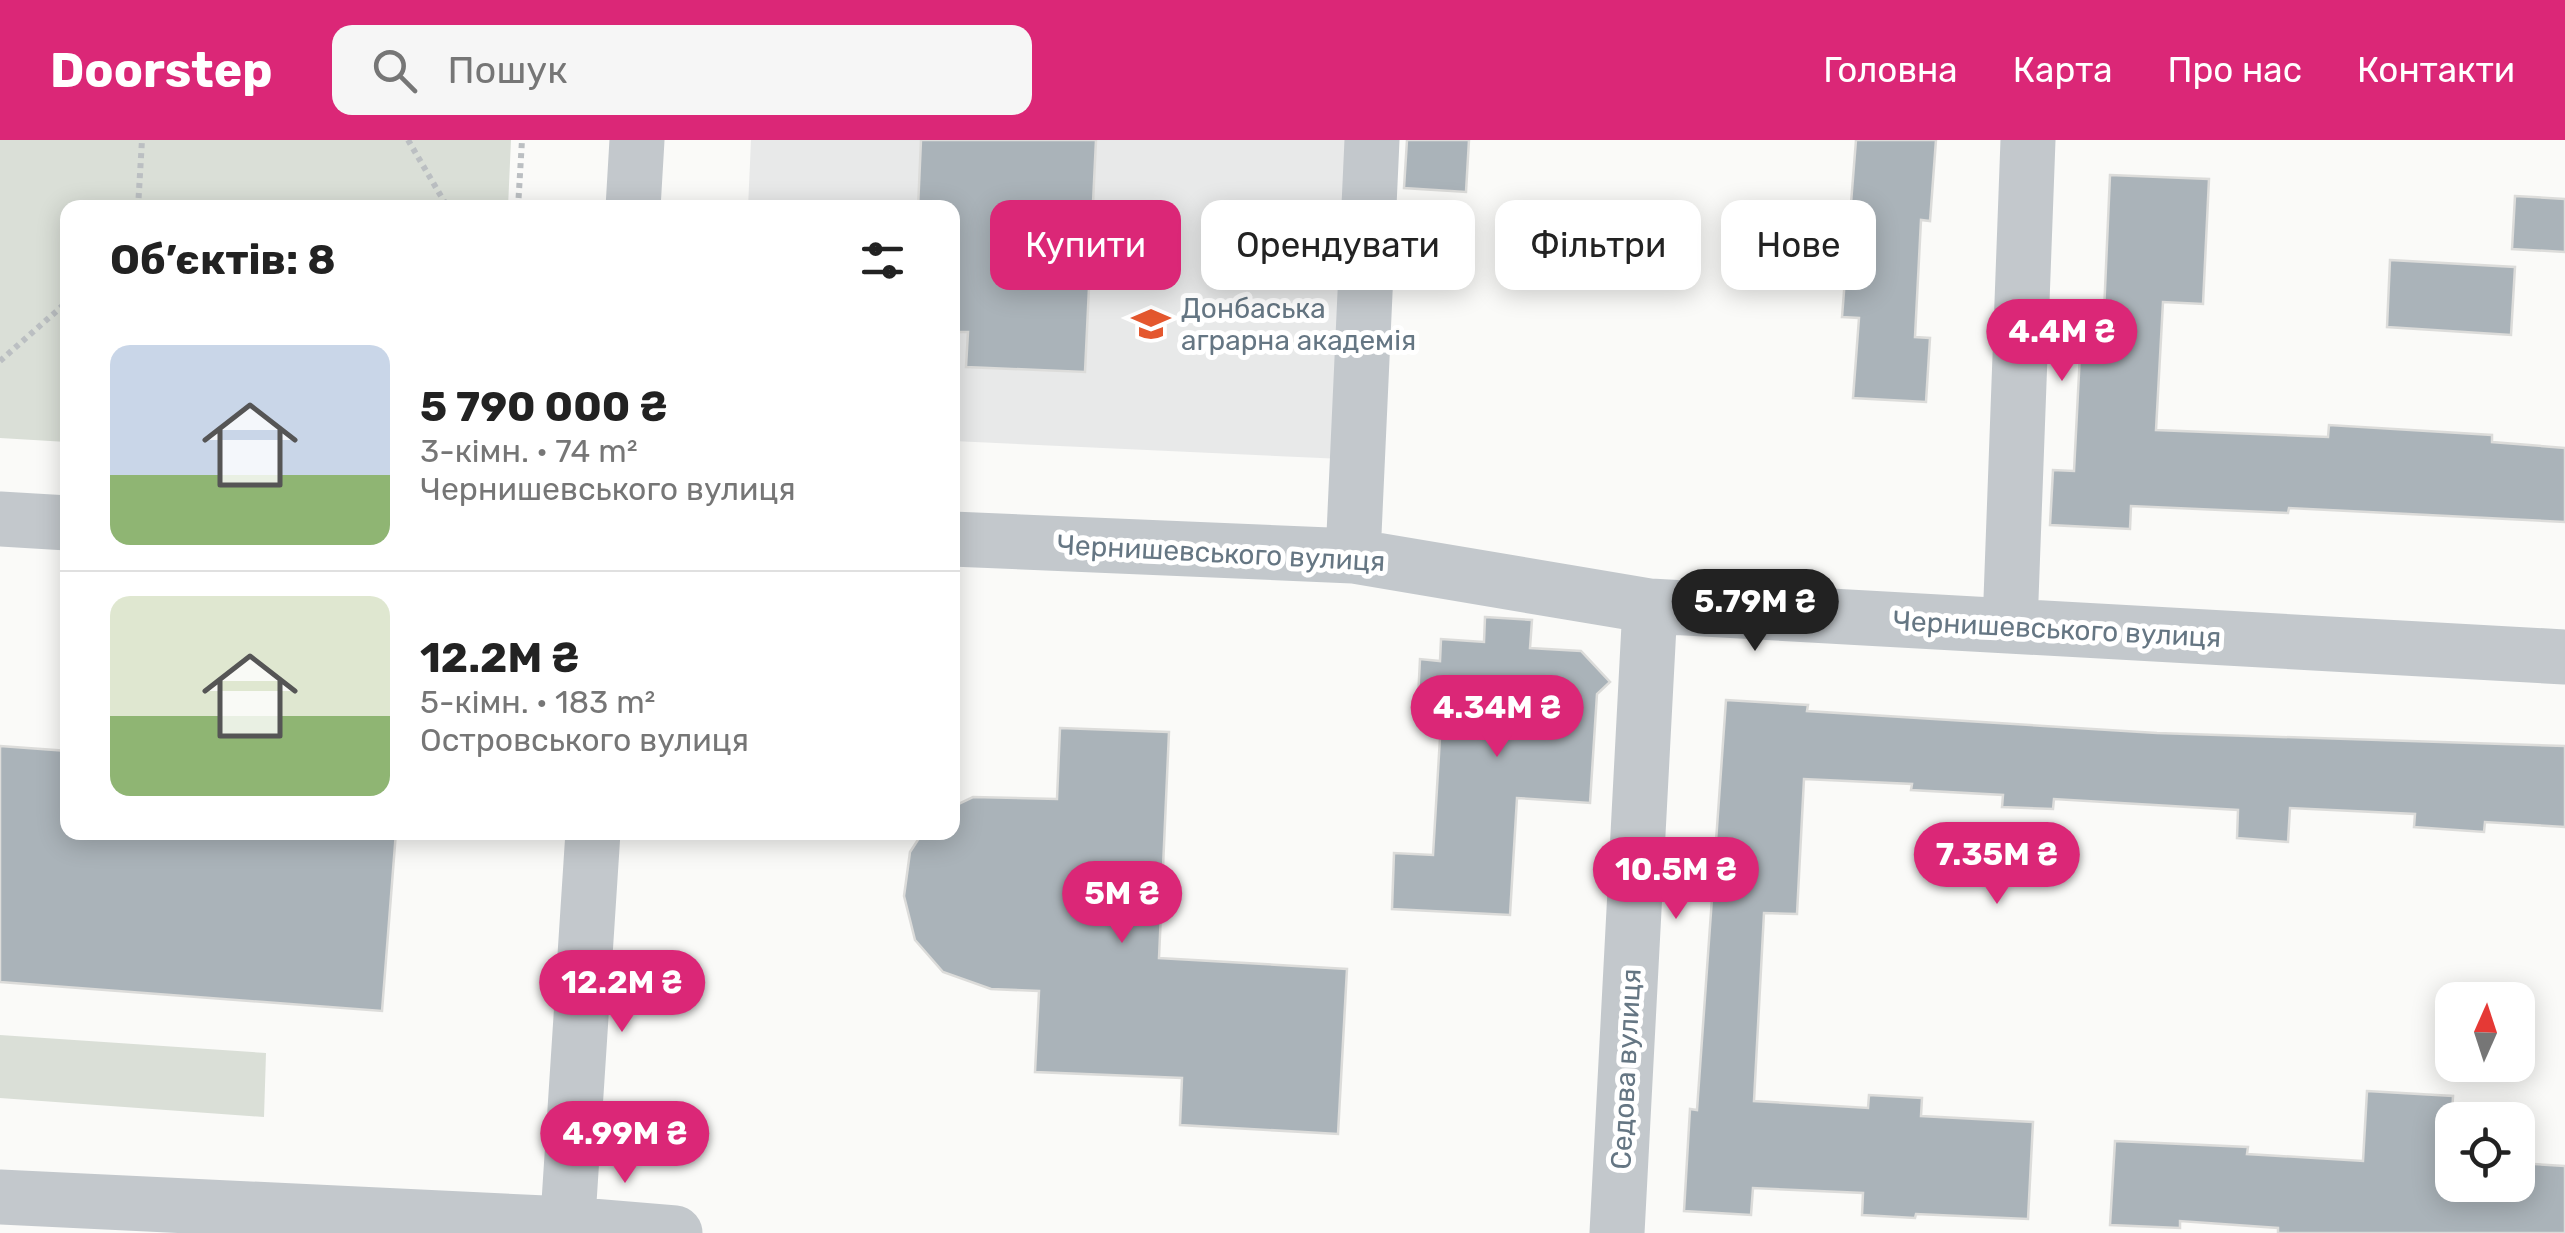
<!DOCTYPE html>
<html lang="uk">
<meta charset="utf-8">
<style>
body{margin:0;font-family:Rubik,sans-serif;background:#f6f6f6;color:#222;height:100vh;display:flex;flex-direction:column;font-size:38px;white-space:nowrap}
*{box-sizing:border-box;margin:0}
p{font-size:32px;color:#767676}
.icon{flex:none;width:55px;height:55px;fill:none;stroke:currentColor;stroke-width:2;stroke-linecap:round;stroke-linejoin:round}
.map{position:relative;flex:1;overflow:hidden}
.panel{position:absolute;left:60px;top:60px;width:900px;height:640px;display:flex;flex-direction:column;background:#fff;border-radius:20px;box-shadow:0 5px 25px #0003}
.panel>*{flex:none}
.guide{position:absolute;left:990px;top:60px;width:950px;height:90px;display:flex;gap:20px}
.needle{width:65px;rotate:3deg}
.fabs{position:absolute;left:2435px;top:842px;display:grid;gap:20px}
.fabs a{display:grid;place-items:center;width:100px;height:100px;border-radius:20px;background:#fff;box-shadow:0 5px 25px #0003;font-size:50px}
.price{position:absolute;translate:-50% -85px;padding:0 22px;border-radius:35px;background:#db2777;color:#fff;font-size:32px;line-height:65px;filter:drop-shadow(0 2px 5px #0008)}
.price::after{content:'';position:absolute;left:50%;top:60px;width:30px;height:22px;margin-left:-15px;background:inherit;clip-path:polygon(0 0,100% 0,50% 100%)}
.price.active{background:#222;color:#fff}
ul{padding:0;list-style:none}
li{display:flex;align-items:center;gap:30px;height:250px;padding:0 50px}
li+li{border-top:2px solid #e0e0e0}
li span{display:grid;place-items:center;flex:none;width:280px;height:200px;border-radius:20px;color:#555}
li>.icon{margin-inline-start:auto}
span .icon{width:120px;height:120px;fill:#fffc;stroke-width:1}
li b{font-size:42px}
h2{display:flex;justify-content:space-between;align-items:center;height:120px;padding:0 50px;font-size:42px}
.pill{padding:0 35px;border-radius:20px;background:#fff;box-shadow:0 5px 25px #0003;font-size:35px;line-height:90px}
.pill.active{background:#db2777;color:#fff}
header{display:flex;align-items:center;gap:60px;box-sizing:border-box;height:140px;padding:0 50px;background:#db2777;color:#fff}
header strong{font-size:48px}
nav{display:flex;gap:55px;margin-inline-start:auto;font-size:35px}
.search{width:700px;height:90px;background:#f6f6f6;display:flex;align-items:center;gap:25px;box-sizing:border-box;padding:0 35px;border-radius:20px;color:#767676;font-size:38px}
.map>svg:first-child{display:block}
.built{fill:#e8e9e9}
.green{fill:#dadfd7}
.building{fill:#aab3b9;stroke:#dcdcda;stroke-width:2.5}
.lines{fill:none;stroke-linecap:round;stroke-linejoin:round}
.path{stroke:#bbbfc2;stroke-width:6;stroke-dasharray:5 5;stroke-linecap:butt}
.minor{stroke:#c3c8cc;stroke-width:55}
.labels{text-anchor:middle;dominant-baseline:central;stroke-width:10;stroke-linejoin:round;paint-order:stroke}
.poi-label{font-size:28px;fill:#657683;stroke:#fff;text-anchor:start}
.street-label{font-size:28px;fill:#657683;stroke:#fff}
</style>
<header>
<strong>Doorstep</strong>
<div class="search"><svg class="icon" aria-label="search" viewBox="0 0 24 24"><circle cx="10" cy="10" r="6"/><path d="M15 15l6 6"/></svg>Пошук</div>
<nav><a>Головна</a><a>Карта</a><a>Про нас</a><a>Контакти</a></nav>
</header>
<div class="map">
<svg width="2565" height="1093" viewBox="0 0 2565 1093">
<rect width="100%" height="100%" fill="#fafaf8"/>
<path class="built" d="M 751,0 L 1357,0 L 1343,319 L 953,301 L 952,68 L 748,68 Z"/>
<path class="green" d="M 0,0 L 511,0 L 508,67 L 68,68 L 67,302 L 0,298 Z
M 0,895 L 266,913 L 264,977 L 0,958 Z"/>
<path class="building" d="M 921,0 L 1096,0 L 1085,232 L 966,227 L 968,192 L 952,192 L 952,68 L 918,68 Z
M 1407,0 L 1469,0 L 1466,52 L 1404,48 Z
M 1856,0 L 1936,0 L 1930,81 L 1921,80 L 1915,197 L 1930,198 L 1926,262 L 1853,258 L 1859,178 L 1842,177 Z
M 2110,35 L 2209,39 L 2203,164 L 2163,162 L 2156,290 L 2328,297 L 2329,285 L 2492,295 L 2492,302 L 2565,308 L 2565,382 L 2289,368 L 2288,373 L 2131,366 L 2130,389 L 2050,385 L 2053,330 L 2074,331 L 2081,194 L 2103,195 Z
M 2515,56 L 2565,59 L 2565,112 L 2512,109 Z
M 2390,120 L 2515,127 L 2511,195 L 2387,187 Z
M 1485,477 L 1532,480 L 1530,508 L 1581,511 L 1610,542 L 1597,554 L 1590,663 L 1517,658 L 1510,775 L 1392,769 L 1394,713 L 1433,715 L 1441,581 L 1417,579 L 1420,519 L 1440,521 L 1441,499 L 1484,502 Z
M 1726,560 L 1808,565 L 1807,571 L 2157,593 L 2565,606 L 2565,687 L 2485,682 L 2484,692 L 2414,687 L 2415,674 L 2290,668 L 2288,702 L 2237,698 L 2238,670 L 2054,659 L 2053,669 L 2002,667 L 2003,655 L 1911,650 L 1912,644 L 1804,639 L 1797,774 L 1764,773 L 1754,961 L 1868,968 L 1869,955 L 1922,958 L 1921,976 L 2033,982 L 2028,1079 L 1916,1074 L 1915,1078 L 1862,1075 L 1863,1053 L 1753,1048 L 1751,1075 L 1684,1071 L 1690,969 L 1697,970 Z
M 1060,588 L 1169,592 L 1159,818 L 1347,829 L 1338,994 L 1180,985 L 1182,938 L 1035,932 L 1039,851 L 991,849 L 943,832 L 915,800 L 904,756 L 910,712 L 923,692 L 952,692 L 952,667 L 973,657 L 1057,659 Z
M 0,606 L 68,611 L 68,692 L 396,692 L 382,871 L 0,842 Z
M 2367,951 L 2453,956 L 2450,1020 L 2452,1020 L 2452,1045 L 2518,1045 L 2518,1023 L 2565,1026 L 2565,1093 L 2278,1093 L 2278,1088 L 2180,1081 L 2180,1088 L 2110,1085 L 2115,1001 L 2248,1007 L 2247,1014 L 2363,1021 Z"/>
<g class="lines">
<path class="path" d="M 408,0 L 448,68
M 138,68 L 142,0
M 518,68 L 522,0
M 0,221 L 68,161"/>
<path class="minor" d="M 633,68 L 637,0
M 0,379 L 68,383
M 952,399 L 1353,416 L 1650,466 L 2565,517
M 1353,416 L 1372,0
M 2010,486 L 2028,0
M 0,1057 L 567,1084 L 675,1093
M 567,1093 L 593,692
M 1617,1093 L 1650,466"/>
</g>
<defs>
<g id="university-bare" transform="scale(3)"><path d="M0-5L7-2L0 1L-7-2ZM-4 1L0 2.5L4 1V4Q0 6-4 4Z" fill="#e4572e" stroke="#fff" stroke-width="2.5" paint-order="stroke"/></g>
</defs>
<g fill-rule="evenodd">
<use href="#university-bare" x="1151" y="184"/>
</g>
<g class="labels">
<g class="poi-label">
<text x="1181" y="168">Донбаська<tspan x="1181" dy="32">аграрна академія</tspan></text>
</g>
<g class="street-label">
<text transform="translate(1221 413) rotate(3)">Чернишевського вулиця</text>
<text transform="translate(2057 489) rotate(3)">Чернишевського вулиця</text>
<text transform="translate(1626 929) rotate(-87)">Седова вулиця</text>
</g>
</g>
</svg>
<div class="fabs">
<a><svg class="needle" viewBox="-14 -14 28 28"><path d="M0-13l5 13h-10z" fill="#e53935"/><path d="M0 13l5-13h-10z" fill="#767676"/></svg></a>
<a><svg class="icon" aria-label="locate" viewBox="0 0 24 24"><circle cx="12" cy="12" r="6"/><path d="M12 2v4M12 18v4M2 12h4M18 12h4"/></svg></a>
</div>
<b class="price" style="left:2062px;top:244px">4.4M ₴</b>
<b class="price active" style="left:1755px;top:514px">5.79M ₴</b>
<b class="price" style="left:1497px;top:620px">4.34M ₴</b>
<b class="price" style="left:1997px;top:767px">7.35M ₴</b>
<b class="price" style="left:1676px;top:782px">10.5M ₴</b>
<b class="price" style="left:1122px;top:806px">5M ₴</b>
<b class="price" style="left:622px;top:895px">12.2M ₴</b>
<b class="price" style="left:625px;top:1046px">4.99M ₴</b>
<div class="guide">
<a class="pill active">Купити</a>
<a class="pill">Орендувати</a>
<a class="pill">Фільтри</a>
<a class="pill">Нове</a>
</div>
<section class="panel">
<h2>Об’єктів: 8<svg class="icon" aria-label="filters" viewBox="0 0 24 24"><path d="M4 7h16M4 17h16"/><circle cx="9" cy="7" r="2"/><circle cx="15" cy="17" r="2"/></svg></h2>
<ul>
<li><span style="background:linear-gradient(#c9d6e8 65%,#8fb573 0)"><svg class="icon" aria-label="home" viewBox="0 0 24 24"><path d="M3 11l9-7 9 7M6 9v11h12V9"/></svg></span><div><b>5 790 000 ₴</b><p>3-кімн. · 74 m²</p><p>Чернишевського вулиця</p></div></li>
<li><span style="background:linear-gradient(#dfe7d0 60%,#8fb573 0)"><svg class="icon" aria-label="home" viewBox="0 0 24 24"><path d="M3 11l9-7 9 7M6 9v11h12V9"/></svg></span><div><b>12.2M ₴</b><p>5-кімн. · 183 m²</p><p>Островського вулиця</p></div></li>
</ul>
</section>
</div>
